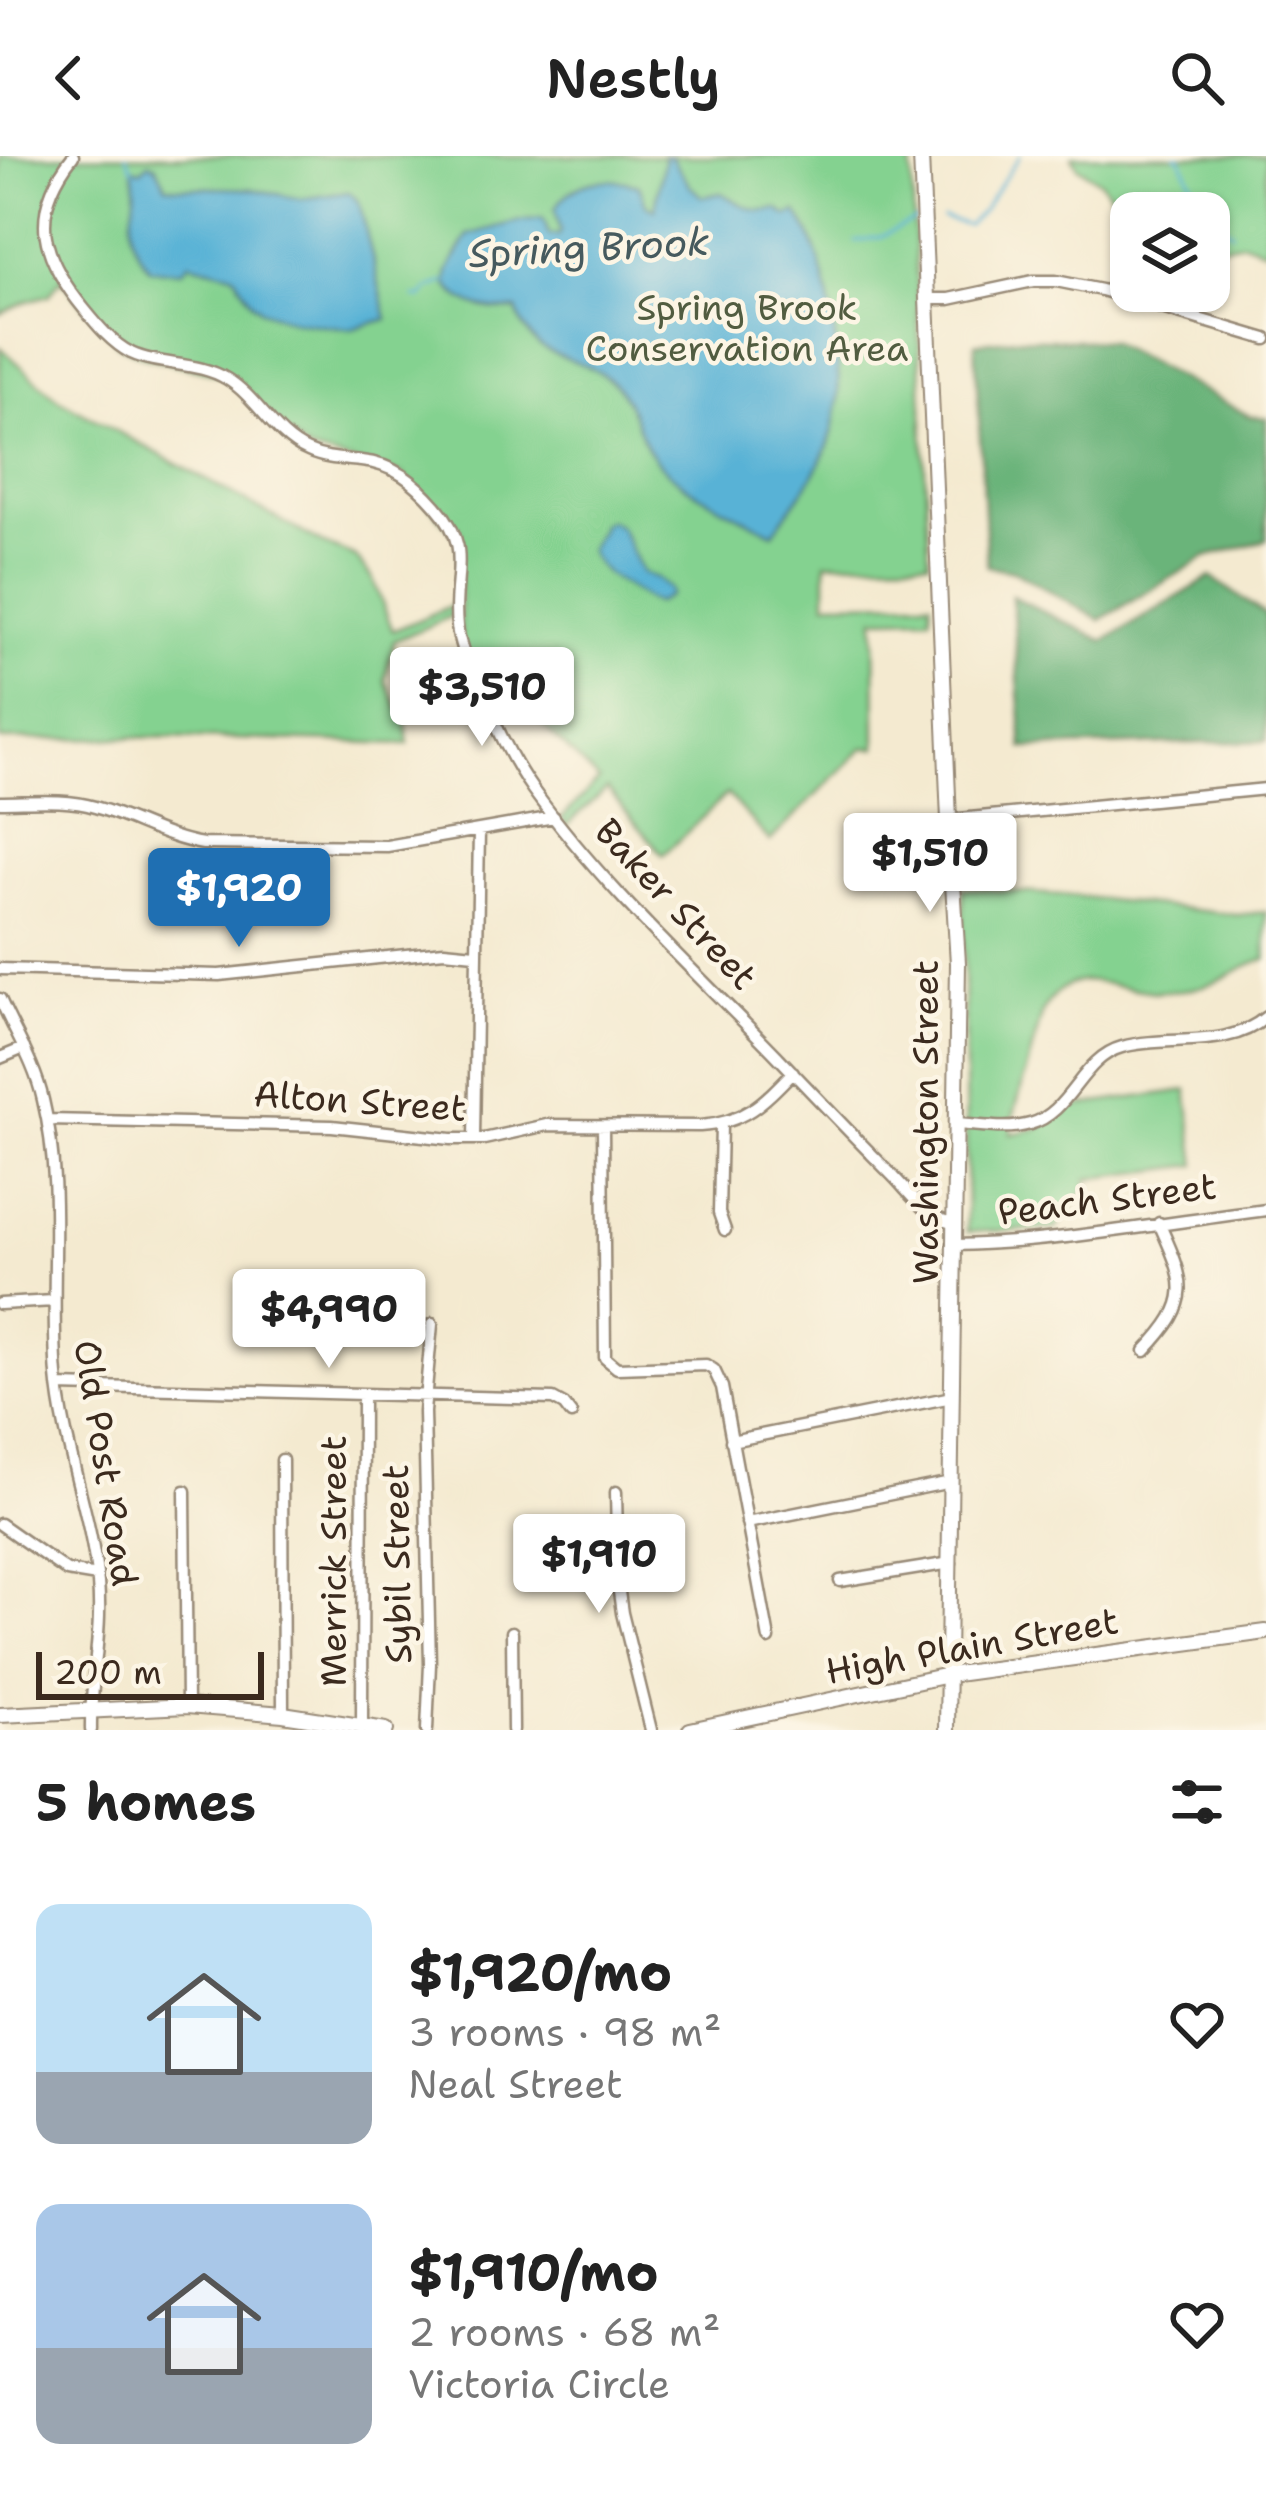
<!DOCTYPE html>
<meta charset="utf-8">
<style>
body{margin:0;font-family:"Shantell Sans",sans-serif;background:#f2f2f2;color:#222;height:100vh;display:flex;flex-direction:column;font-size:45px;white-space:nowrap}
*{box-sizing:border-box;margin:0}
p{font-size:39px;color:#767676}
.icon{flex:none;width:66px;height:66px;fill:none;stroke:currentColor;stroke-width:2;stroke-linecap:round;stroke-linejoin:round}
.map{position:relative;height:1574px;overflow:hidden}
.details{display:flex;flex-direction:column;background:#fff;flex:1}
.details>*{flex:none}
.controls{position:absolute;left:1110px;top:36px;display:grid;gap:24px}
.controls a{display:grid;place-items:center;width:120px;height:120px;border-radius:24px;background:#fff;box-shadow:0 3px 9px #0004;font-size:60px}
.scale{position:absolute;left:36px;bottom:30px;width:228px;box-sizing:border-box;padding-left:12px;border:6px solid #3b2a1e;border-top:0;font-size:33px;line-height:42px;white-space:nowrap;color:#3b2a1e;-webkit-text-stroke:9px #fcf5e5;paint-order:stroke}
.price{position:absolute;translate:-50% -102px;padding:0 27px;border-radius:12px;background:#fff;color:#222;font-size:39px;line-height:78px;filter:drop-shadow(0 3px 6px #0008)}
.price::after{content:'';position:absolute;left:50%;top:72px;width:36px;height:27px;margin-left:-18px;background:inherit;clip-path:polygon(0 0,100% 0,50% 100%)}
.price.on{background:#1f6fb2;color:#fff}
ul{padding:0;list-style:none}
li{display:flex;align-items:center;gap:36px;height:300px;padding:0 36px}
li span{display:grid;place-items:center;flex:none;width:336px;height:240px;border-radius:24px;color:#555}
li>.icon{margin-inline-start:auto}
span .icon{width:144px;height:144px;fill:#fffc;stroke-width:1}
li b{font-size:51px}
h2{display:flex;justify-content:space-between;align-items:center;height:144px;padding:0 36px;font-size:51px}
header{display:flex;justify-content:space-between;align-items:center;height:156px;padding:0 36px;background:#fff;font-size:54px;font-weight:600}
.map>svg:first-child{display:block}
.green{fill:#84d290;stroke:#607e57;stroke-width:3}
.forest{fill:#6bb47a;stroke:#536f4c;stroke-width:3}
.water{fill:#59b2d6;stroke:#4a6e7a;stroke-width:3}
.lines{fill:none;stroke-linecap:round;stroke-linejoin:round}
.stream{stroke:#59b2d6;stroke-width:3}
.minor-casing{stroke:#988a77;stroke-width:15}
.major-casing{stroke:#988a77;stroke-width:18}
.minor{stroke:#fff;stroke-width:10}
.major{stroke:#fff;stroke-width:14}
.labels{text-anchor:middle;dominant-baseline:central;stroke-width:9;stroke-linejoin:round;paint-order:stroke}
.park-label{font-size:36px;fill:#515c40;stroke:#fcf5e5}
.street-label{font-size:36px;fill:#3b2a1e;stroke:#fcf5e5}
.water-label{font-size:39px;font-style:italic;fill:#465a5e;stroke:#fcf5e5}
</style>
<header><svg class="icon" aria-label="back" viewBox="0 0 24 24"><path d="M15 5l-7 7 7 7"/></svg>Nestly<svg class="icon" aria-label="search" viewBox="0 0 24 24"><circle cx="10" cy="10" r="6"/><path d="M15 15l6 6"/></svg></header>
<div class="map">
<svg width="1266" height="1574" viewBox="0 0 1266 1574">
<rect width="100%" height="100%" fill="#fcf5e5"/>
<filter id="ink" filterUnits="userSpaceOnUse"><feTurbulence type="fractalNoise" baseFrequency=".00833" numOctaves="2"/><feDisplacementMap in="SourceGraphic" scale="24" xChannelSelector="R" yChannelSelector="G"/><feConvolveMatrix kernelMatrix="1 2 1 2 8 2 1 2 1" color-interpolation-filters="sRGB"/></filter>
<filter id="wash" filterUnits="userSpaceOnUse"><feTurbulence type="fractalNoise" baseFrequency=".004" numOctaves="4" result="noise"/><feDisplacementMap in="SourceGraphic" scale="48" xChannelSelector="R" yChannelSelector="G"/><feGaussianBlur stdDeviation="2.7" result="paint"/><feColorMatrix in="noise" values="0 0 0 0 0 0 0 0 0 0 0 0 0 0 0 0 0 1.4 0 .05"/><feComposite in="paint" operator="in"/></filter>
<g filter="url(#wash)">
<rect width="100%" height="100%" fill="#f4ead0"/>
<path class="green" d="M 0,0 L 911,0 L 929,405 L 826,406 L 826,446 L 931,445 L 930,461 L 875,462 L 876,592 L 863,592 L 770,685 L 727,638 L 663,699 L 607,633 L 566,670 L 561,663 L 599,624 L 520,548 L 493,562 L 461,491 L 458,382 L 402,318 L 308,295 L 221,219 L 145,201 L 117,188 L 61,123 L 49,139 L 27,145 L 0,158 Z
M 1072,0 L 1266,0 L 1266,94 L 1243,86 L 1209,93 L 1209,57 L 1131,57 L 1131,65 L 1101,26 L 1078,11 Z
M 0,191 L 58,243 L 324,388 L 356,401 L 373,424 L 393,475 L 453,449 L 452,460 L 394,485 L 385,524 L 401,557 L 405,557 L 409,588 L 166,581 L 0,584 Z
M 963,732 L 1076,740 L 1237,759 L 1266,756 L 1266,803 C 1247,807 1233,818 1215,826 C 1200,833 1177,835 1160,836 C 1135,836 1098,822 1078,826 C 1060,830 1052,840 1043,855 L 1012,965 L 1011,978 L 1039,972 L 1068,951 L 1187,934 L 1197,1009 L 1087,1023 L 1088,1029 L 1056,1073 L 967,1076 Z"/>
<path class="forest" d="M 1015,182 L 1109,185 L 1250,260 L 1266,262 L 1266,384 L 1206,401 L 1100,464 L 1014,415 L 987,410 L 975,187 Z
M 1211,421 L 1266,459 L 1266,585 L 1023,592 L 1012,440 L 1104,485 Z"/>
<path class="water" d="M 665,0 L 671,1 L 690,30 L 702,41 L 721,37 C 739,47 755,60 777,53 L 787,60 L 796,56 C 825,90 842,200 838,245 C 836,263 832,282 824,299 C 811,327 790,352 773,377 C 734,356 684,337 655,303 C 635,279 635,243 609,223 C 572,194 534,209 517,154 C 489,155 466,152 447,129 L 448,115 L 468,79 L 519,65 L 543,62 L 549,79 L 559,79 L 561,75 L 555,53 C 575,21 606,21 639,29 L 646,49 L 655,53 Z
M 149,7 L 156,10 L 166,30 L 174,31 L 252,33 L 301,43 L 349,36 L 359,46 L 387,163 L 352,173 L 294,165 L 261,154 L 253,147 L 234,118 L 189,107 L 182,115 L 150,113 C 113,66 145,54 132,12 L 141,14 Z
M 610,364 L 620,371 L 642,417 L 657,422 L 670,434 L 670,439 L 656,447 L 648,444 C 627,429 599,420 589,394 L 603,367 Z"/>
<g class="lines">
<path class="stream" d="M 126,0 L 133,14
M 1176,0 L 1180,1 L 1207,57
M 1209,60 L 1232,76
M 943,62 L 968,69 L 982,55 L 1020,0
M 856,85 L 880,81 L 916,64
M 414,141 L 421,142 L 429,133 L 446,126"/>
</g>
</g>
<g filter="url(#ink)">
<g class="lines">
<g class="minor-casing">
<path id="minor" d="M 73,0 C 28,57 41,101 85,154 C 98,170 112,187 131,197 C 161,211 198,205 227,223 C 258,242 274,280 308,295 C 325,303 343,303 361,305 C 394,308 415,326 436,350 C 475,394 451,420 457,470 C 459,488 466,505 474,521 C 492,560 508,599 533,634 C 603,731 695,815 778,901 C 816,941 853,980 892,1019 C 904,1031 916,1047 930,1058 C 937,1063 946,1065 955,1068
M 927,143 L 949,143 L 1033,125 L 1056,125 L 1101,134 L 1266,183
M 0,646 C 30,646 66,642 95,651 C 131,661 165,682 203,688 L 387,690 L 554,661
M 949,664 L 1266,633
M 0,813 L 219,819 L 444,795 L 475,798
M 0,843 C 15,877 35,908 43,944 C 65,1034 49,1128 57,1219 C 63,1290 91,1357 98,1427 C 103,1476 90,1525 91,1574
M 0,902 L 24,892
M 48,964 L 332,970 L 451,983 L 484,983 L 547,969 L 700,970 C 744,967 763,947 793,916
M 955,968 C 979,969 1007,975 1030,968 C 1071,957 1081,902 1122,891 C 1169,878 1227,895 1266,861
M 721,969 L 719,1057 L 725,1074
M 603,970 L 605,1202 L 617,1212 L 706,1209 L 714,1214 L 722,1231 L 769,1483
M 474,983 L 479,675
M 954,1089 C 1056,1087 1164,1067 1266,1054
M 0,1148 L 54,1145
M 1145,1195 C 1194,1144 1186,1127 1159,1067
M 58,1230 L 553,1243 L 564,1249 L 571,1258
M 731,1285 L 952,1241
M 282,1304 L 283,1558
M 185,1335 L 187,1550
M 616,1336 L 618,1429 L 622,1457 L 651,1574
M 747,1367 L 951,1326
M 0,1368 L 67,1415 L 97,1420
M 840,1425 L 951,1407
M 512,1476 L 513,1574
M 362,1570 L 363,1240
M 427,1574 L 430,1508 L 424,1256 L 432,1168"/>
</g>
<g class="major-casing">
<path id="major" d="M 921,0 L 949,664 L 958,807 L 947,1574
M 0,1559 L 187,1550 L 283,1558 L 386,1574
M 690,1574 L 948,1519 L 1266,1476"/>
</g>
<use href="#minor" class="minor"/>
<use href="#major" class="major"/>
</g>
</g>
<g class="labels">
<g class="park-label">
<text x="747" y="151">Spring Brook<tspan x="747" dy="41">Conservation Area</tspan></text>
</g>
<g class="street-label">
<text transform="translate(676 748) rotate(47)">Baker Street</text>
<text transform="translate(360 945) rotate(4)">Alton Street</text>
<text transform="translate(925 966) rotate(-90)">Washington Street</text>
<text transform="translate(1107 1043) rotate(-7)">Peach Street</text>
<text transform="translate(106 1307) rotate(81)">Old Post Road</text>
<text transform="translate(333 1405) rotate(-90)">Merrick Street</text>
<text transform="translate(397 1408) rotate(-91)">Sybil Street</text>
<text transform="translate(972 1490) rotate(-10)">High Plain Street</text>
</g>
<g class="water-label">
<text transform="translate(589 91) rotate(-3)">Spring Brook</text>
</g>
</g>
</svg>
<div class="controls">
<a><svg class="icon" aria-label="layers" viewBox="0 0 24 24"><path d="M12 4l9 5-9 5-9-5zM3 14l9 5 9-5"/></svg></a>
</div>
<div class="scale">200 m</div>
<b class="price" style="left:482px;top:593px">$3,510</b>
<b class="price" style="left:930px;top:759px">$1,510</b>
<b class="price on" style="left:239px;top:794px">$1,920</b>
<b class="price" style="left:329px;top:1215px">$4,990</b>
<b class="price" style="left:599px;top:1460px">$1,910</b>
</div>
<section class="details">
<h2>5 homes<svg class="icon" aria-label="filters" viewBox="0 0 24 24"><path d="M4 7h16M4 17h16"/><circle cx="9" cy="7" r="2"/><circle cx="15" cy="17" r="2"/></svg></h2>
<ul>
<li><span style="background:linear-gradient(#bfe0f5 70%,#9aa5b1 0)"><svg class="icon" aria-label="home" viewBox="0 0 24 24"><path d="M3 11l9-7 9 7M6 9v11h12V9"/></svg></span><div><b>$1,920/mo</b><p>3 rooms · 98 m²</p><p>Neal Street</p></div><svg class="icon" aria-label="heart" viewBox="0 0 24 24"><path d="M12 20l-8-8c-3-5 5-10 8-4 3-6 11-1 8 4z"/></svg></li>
<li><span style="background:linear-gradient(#a9c7e8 60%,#9aa5b1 0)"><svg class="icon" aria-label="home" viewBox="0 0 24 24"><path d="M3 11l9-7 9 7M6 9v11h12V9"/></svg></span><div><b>$1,910/mo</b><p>2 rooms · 68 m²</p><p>Victoria Circle</p></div><svg class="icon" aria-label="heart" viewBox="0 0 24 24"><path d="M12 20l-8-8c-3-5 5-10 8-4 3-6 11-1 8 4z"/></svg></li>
</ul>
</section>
